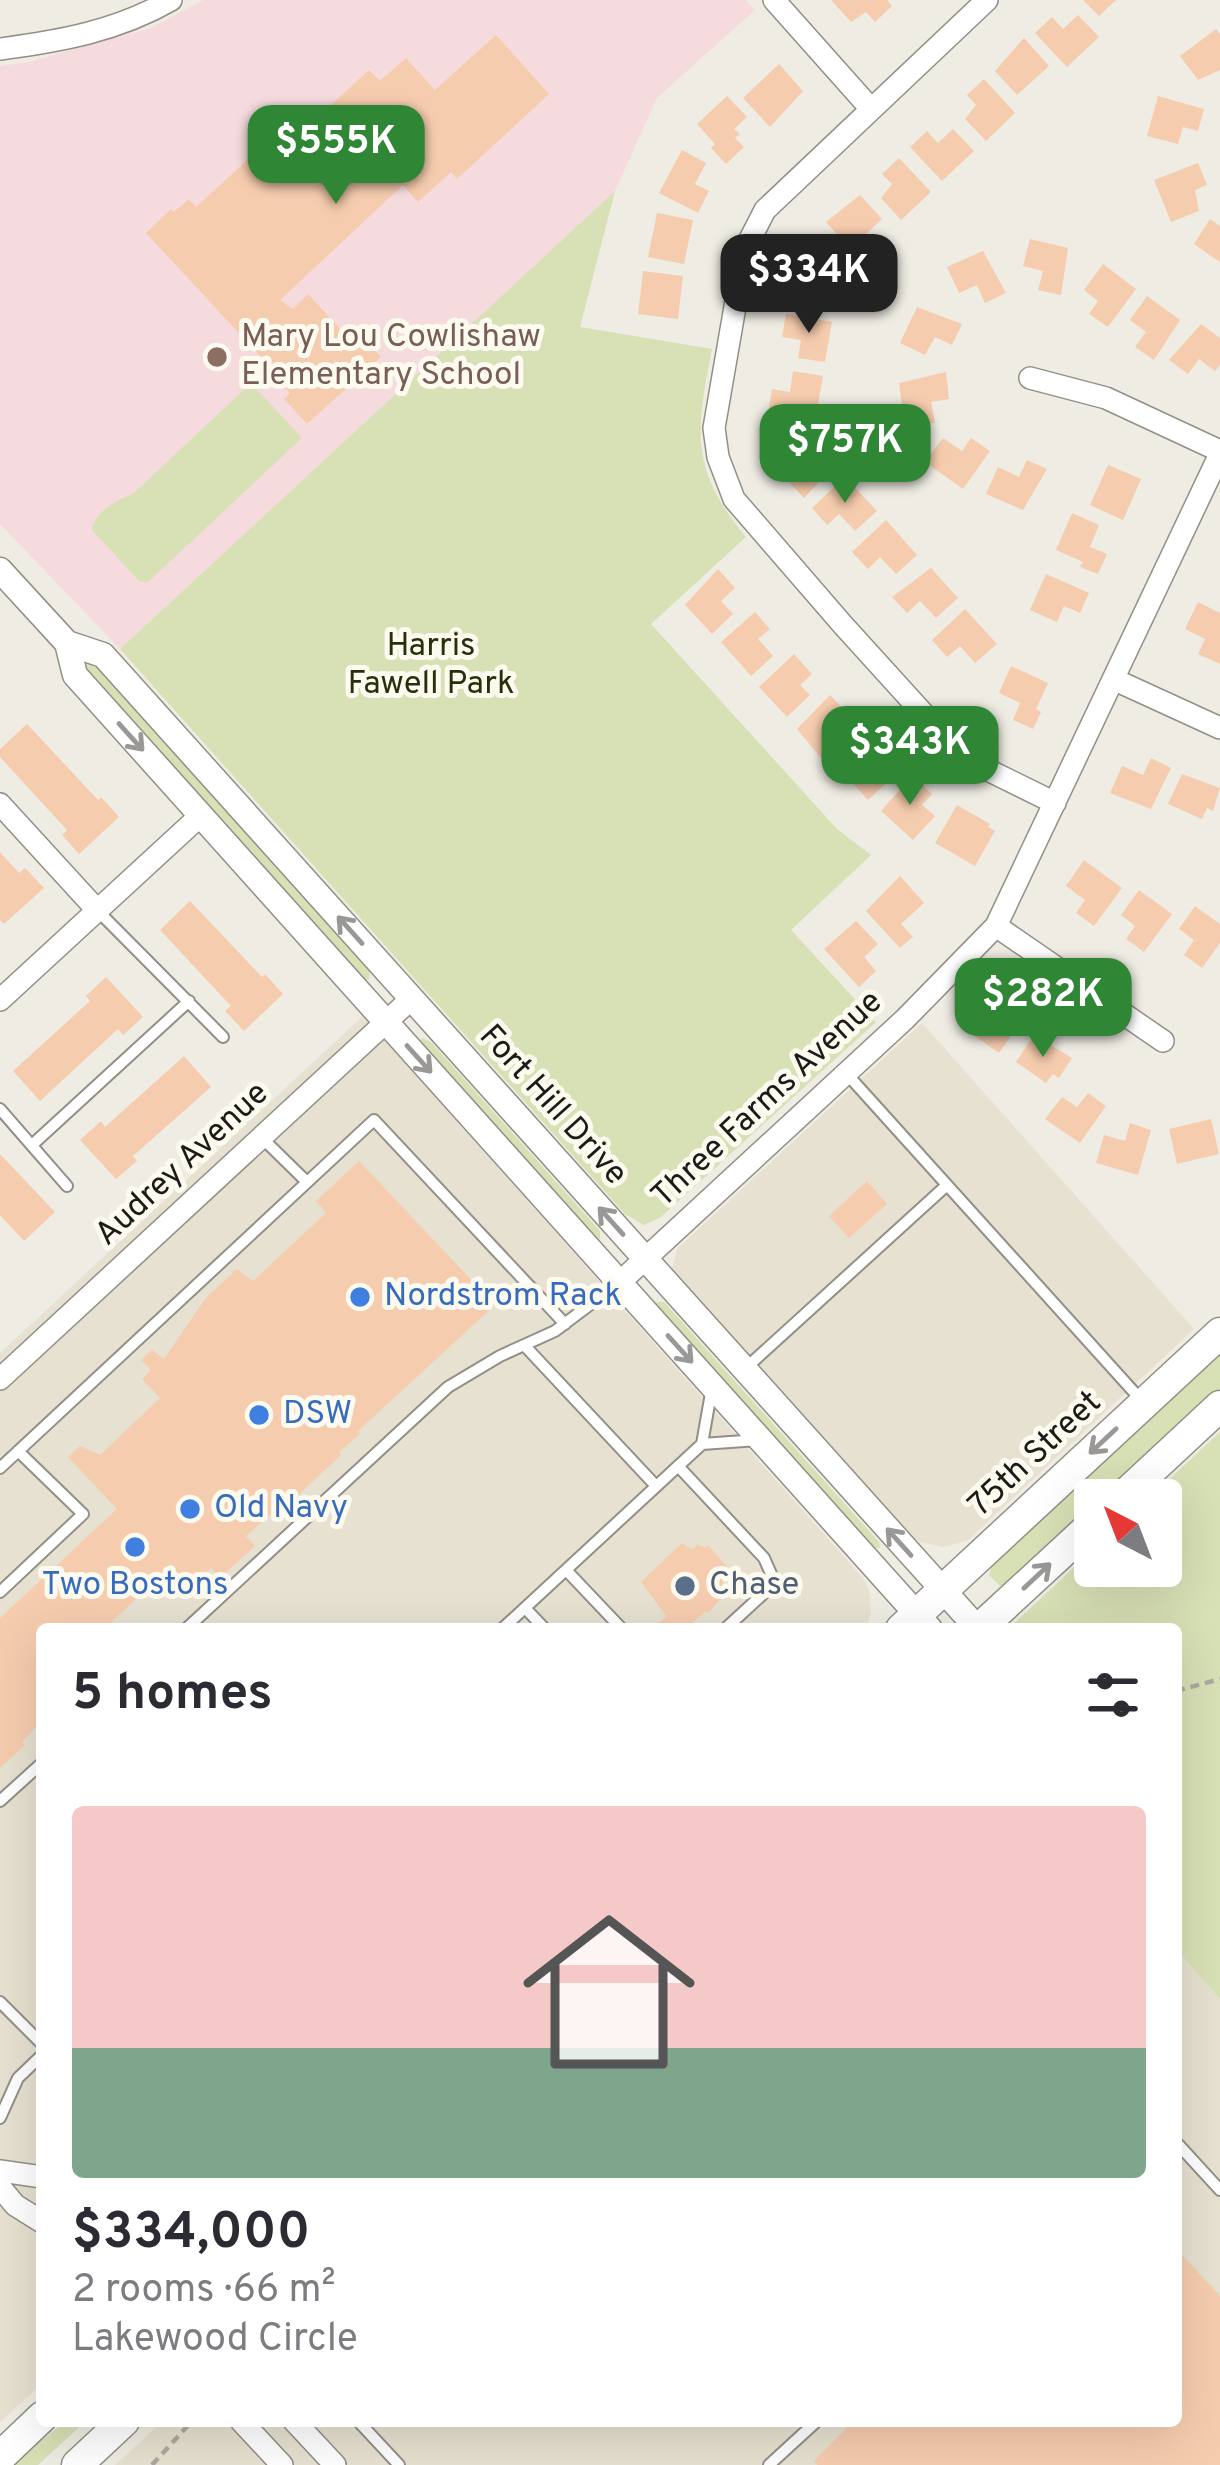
<!DOCTYPE html>
<meta charset="utf-8">
<style>
body{margin:0;font-family:Overpass,sans-serif;background:#f7f7f7;color:#2b2b33;height:100vh;display:flex;flex-direction:column;font-size:45px;white-space:nowrap}
*{box-sizing:border-box;margin:0}
p{font-size:39px;color:#7c7c81}
.icon{flex:none;width:66px;height:66px;fill:none;stroke:currentColor;stroke-width:2;stroke-linecap:round;stroke-linejoin:round}
.map{position:relative;flex:1;overflow:hidden}
.sheet{position:absolute;left:36px;top:1623px;width:1146px;height:804px;display:flex;flex-direction:column;background:#fff;border-radius:12px;box-shadow:0 12px 48px #0002}
.sheet>*{flex:none}
.needle{width:78px;rotate:318deg}
.controls{position:absolute;left:1074px;top:1479px;display:grid;gap:24px}
.controls a{display:grid;place-items:center;width:108px;height:108px;border-radius:12px;background:#fff;box-shadow:0 12px 48px #0002;font-size:60px}
.price{position:absolute;translate:-50% -102px;padding:0 27px;border-radius:24px;background:#2f8736;color:#fff;font-size:39px;line-height:78px;filter:drop-shadow(0 3px 6px #0008)}
.price::after{content:'';position:absolute;left:50%;top:72px;width:36px;height:27px;margin-left:-18px;background:inherit;clip-path:polygon(0 0,100% 0,50% 100%)}
.price.active{background:#222;color:#fff}
ul{padding:0;list-style:none}
li{display:grid;align-content:center;gap:24px;height:636px;padding:0 36px}
li+li{border-top:3px solid #e1e1e2}
li span{display:grid;place-items:center;height:372px;border-radius:12px;color:#555}
li>.icon{margin-inline-start:auto}
span .icon{width:216px;height:216px;fill:#fffc;stroke-width:1}
li b{font-size:51px}
h2{display:flex;justify-content:space-between;align-items:center;height:144px;padding:0 36px;font-size:51px}
.map>svg:first-child{display:block}
.built{fill:#e6e1d0}
.education{fill:#f6dbde}
.green{fill:#d8e0b6}
.building{fill:#f6ccae}
.lines{fill:none;stroke-linecap:round;stroke-linejoin:round}
.service-casing{stroke:#928f87;stroke-width:14}
.minor-casing{stroke:#928f87;stroke-width:24}
.tertiary-casing{stroke:#928f87;stroke-width:27}
.secondary-casing{stroke:#928f87;stroke-width:33}
.path{stroke:#aba9a2;stroke-width:4.5;stroke-dasharray:9 6;stroke-linecap:butt}
.service{stroke:#fff;stroke-width:10}
.minor{stroke:#fff;stroke-width:21}
.tertiary{stroke:#fff;stroke-width:24}
.secondary{stroke:#fff;stroke-width:30}
.oneway{stroke:#999897}
.education-dot{fill:#8d6e63;stroke:#fdfaf0;stroke-width:4.5}
.shop-dot{fill:#3f7fe0;stroke:#fdfaf0;stroke-width:4.5}
.service-dot{fill:#5c6f8a;stroke:#fdfaf0;stroke-width:4.5}
.labels{text-anchor:middle;dominant-baseline:central;stroke-width:10;stroke-linejoin:round;paint-order:stroke}
.education-label{font-size:33px;fill:#785e54;stroke:#fdfaf0;text-anchor:start}
.park-label{font-size:33px;fill:#2a2f0b;stroke:#fdfaf0}
.street-label{font-size:33px;fill:#1c1b18;stroke:#fdfaf0}
.shop-label{font-size:33px;fill:#366cbe;stroke:#fdfaf0;text-anchor:start}
.service-label{font-size:33px;fill:#4e5e75;stroke:#fdfaf0;text-anchor:start}
</style>
<div class="map">
<svg width="1220" height="2465" viewBox="0 0 1220 2465">
<rect width="100%" height="100%" fill="#efece3"/>
<path class="built" d="M 363,1016 L 862,1577 L 869,1590 L 871,1612 L 866,1629 L 42,1629 L 42,2384 L 0,2422 L 0,1353 Z
M 922,1023 L 1194,1329 L 968,1540 L 943,1547 L 920,1542 L 909,1536 L 675,1276 L 672,1268 L 678,1248 Z
M 1176,1949 L 1220,1999 L 1220,2465 L 115,2465 L 163,2421 L 1176,2421 Z"/>
<path class="education" d="M 203,0 L 746,0 L 755,10 L 657,98 L 615,191 L 120,649 L 0,524 L 0,66 L 28,62 L 151,28 Z"/>
<path class="green" d="M 615,191 L 580,327 L 712,349 C 696,430 689,469 746,537 L 651,624 L 837,829 L 871,855 L 791,930 L 876,1022 L 661,1217 L 644,1225 L 625,1214 L 120,649 Z
M 251,383 L 302,438 L 148,582 L 140,582 L 92,530 C 94,513 117,499 133,494 Z
M 82,651 L 370,971 L 369,979 L 365,981 L 75,659 Z
M 422,1038 L 431,1042 L 592,1222 L 600,1231 L 600,1239 L 595,1241 L 419,1041 Z
M 657,1302 L 664,1302 L 879,1542 L 880,1548 L 874,1548 L 654,1307 Z
M 1220,1352 L 1220,1390 L 1102,1500 L 1095,1500 L 1095,1507 L 1011,1585 L 1002,1588 L 989,1575 L 993,1563 Z
M 1220,1432 L 1220,1999 L 1176,1949 L 1176,1629 L 1008,1629 L 1095,1548 L 1095,1566 L 1161,1566 L 1161,1500 L 1147,1500 Z
M 66,2421 L 86,2421 L 38,2465 L 10,2465 Z"/>
<path class="building" d="M 831,0 L 887,0 L 892,6 L 875,22 L 866,12 L 851,22 Z
M 1083,0 L 1116,0 L 1099,16 Z
M 1078,15 L 1099,37 L 1067,67 L 1035,33 L 1052,17 L 1063,29 Z
M 1216,29 L 1220,34 L 1220,70 L 1198,80 L 1180,56 Z
M 496,35 L 549,94 L 457,179 L 451,172 L 418,202 L 403,185 L 280,300 L 293,309 L 308,294 L 343,332 L 351,337 L 357,331 L 381,357 L 307,424 L 284,399 L 290,393 L 284,387 L 287,385 L 146,233 L 171,209 L 174,212 L 189,199 L 196,207 L 269,140 L 279,151 L 296,131 L 299,134 L 369,70 L 380,81 L 406,58 L 435,90 Z
M 1024,38 L 1049,66 L 1017,95 L 995,71 Z
M 779,64 L 803,91 L 770,127 L 743,98 Z
M 984,79 L 1015,113 L 986,141 L 965,119 L 976,105 L 967,95 Z
M 727,96 L 747,117 L 734,129 L 740,134 L 735,138 L 744,147 L 726,164 L 711,148 L 715,144 L 697,124 Z
M 1158,96 L 1204,109 L 1198,131 L 1183,127 L 1178,144 L 1147,136 Z
M 953,129 L 974,151 L 942,181 L 910,147 L 927,131 L 938,143 Z
M 682,150 L 706,163 L 695,184 L 709,191 L 698,213 L 659,193 Z
M 899,158 L 931,192 L 901,220 L 881,198 L 892,184 L 882,174 Z
M 1198,163 L 1207,185 L 1195,190 L 1199,211 L 1171,222 L 1154,180 Z
M 860,195 L 882,219 L 855,244 L 846,235 L 841,239 L 826,222 Z
M 657,213 L 693,220 L 684,264 L 648,257 Z
M 1210,219 L 1220,226 L 1220,262 L 1194,244 Z
M 1030,239 L 1068,248 L 1061,295 L 1038,290 L 1043,271 L 1023,266 Z
M 983,251 L 1006,293 L 985,303 L 977,285 L 959,293 L 947,267 Z
M 817,259 L 845,264 L 836,306 L 790,299 L 794,277 L 813,281 Z
M 1103,264 L 1136,289 L 1108,327 L 1089,314 L 1098,301 L 1084,290 Z
M 643,271 L 683,276 L 678,319 L 638,314 Z
M 1147,296 L 1180,320 L 1154,360 L 1135,347 L 1146,332 L 1130,320 Z
M 917,307 L 962,324 L 952,345 L 935,337 L 925,355 L 900,343 Z
M 786,314 L 832,322 L 825,362 L 798,358 L 801,340 L 782,337 Z
M 1201,324 L 1220,338 L 1220,365 L 1215,371 L 1199,359 L 1188,374 L 1169,360 Z
M 793,371 L 823,376 L 815,421 L 768,413 L 772,389 L 790,392 Z
M 946,372 L 949,399 L 931,402 L 935,423 L 905,427 L 899,383 Z
M 810,434 L 837,463 L 804,498 L 788,481 L 802,468 L 789,454 Z
M 943,438 L 962,451 L 971,438 L 990,451 L 963,489 L 925,462 Z
M 1027,460 L 1047,469 L 1023,510 L 986,494 L 998,467 L 1019,477 Z
M 1108,465 L 1141,479 L 1123,520 L 1090,505 Z
M 845,477 L 877,511 L 855,531 L 839,514 L 827,525 L 812,508 Z
M 1072,513 L 1099,525 L 1090,547 L 1107,554 L 1098,574 L 1080,567 L 1083,562 L 1056,550 Z
M 886,520 L 917,555 L 896,574 L 880,557 L 868,569 L 852,552 Z
M 931,568 L 958,598 L 936,618 L 920,601 L 907,613 L 892,597 Z
M 718,569 L 735,588 L 721,601 L 733,614 L 712,634 L 685,605 Z
M 1046,574 L 1089,593 L 1080,613 L 1064,606 L 1057,622 L 1030,610 Z
M 1198,602 L 1220,613 L 1220,664 L 1198,654 L 1205,639 L 1185,629 Z
M 965,609 L 997,644 L 975,663 L 960,646 L 947,657 L 932,640 Z
M 755,612 L 770,629 L 758,639 L 773,656 L 751,676 L 721,642 Z
M 794,654 L 812,674 L 800,685 L 810,695 L 787,717 L 759,687 Z
M 1011,666 L 1048,683 L 1036,709 L 1041,712 L 1033,729 L 1013,720 L 1020,703 L 999,693 Z
M 830,695 L 846,712 L 832,725 L 848,742 L 825,763 L 797,729 Z
M 27,724 L 98,800 L 101,797 L 119,817 L 79,854 L 62,835 L 67,830 L 0,757 L 0,749 Z
M 883,744 L 904,767 L 868,800 L 837,766 L 860,746 L 869,757 Z
M 1151,758 L 1171,768 L 1151,809 L 1110,793 L 1122,766 L 1143,775 Z
M 1182,774 L 1220,788 L 1213,811 L 1207,808 L 1202,819 L 1168,804 Z
M 912,776 L 932,794 L 922,805 L 935,816 L 913,840 L 881,811 Z
M 957,805 L 990,824 L 988,827 L 995,831 L 975,866 L 935,843 Z
M 0,852 L 19,873 L 25,868 L 44,888 L 4,924 L 0,920 Z
M 1084,860 L 1122,888 L 1094,926 L 1076,913 L 1085,900 L 1066,886 Z
M 900,876 L 924,903 L 901,924 L 913,937 L 900,948 L 866,911 Z
M 1139,890 L 1172,914 L 1144,952 L 1126,939 L 1135,926 L 1121,915 Z
M 190,901 L 262,977 L 265,974 L 283,994 L 244,1031 L 225,1011 L 231,1006 L 160,930 Z
M 1195,906 L 1220,924 L 1220,943 L 1202,968 L 1184,955 L 1194,940 L 1179,929 Z
M 856,921 L 878,944 L 864,957 L 876,971 L 859,987 L 824,949 Z
M 106,977 L 143,1017 L 123,1035 L 118,1029 L 40,1101 L 13,1071 L 90,1001 L 86,996 Z
M 1007,1002 L 1026,1015 L 999,1053 L 965,1029 L 981,1007 L 997,1017 Z
M 1034,1035 L 1072,1058 L 1059,1078 L 1053,1074 L 1046,1083 L 1016,1062 Z
M 184,1056 L 211,1087 L 133,1156 L 137,1161 L 116,1179 L 80,1140 L 101,1121 L 105,1127 Z
M 1088,1093 L 1106,1106 L 1080,1143 L 1045,1119 L 1062,1097 L 1077,1107 Z
M 1211,1119 L 1219,1154 L 1177,1164 L 1169,1129 Z
M 1130,1123 L 1151,1130 L 1138,1175 L 1096,1163 L 1104,1135 L 1125,1141 Z
M 0,1154 L 55,1212 L 24,1241 L 0,1215 Z
M 359,1161 L 495,1305 L 358,1431 L 360,1434 L 339,1452 L 341,1455 L 293,1500 L 290,1497 L 246,1536 L 255,1546 L 220,1578 L 211,1568 L 190,1588 L 184,1581 L 175,1595 L 151,1594 L 152,1584 L 106,1627 L 108,1629 L 42,1629 L 42,1720 L 22,1742 L 25,1745 L 0,1768 L 0,1618 L 117,1509 L 68,1457 L 80,1446 L 100,1455 L 160,1398 L 142,1379 L 151,1370 L 141,1360 L 152,1350 L 164,1359 L 205,1299 L 237,1269 L 253,1281 L 326,1213 L 316,1201 Z
M 867,1181 L 887,1204 L 849,1238 L 829,1216 Z
M 682,1543 L 693,1550 L 697,1544 L 705,1548 L 708,1545 L 728,1568 L 725,1571 L 730,1576 L 722,1582 L 729,1590 L 708,1613 L 706,1611 L 686,1629 L 653,1629 L 666,1616 L 641,1582 Z
M 1176,2248 L 1220,2296 L 1220,2465 L 817,2465 L 814,2461 L 854,2421 L 1176,2421 Z"/>
<g class="lines">
<g class="service-casing">
<path id="service" d="M 97,910 L 223,1037
M 846,1073 L 1142,1401
M 0,1109 L 67,1186
M 262,1138 L 307,1182
M 32,1145 L 189,1001
M 524,1345 L 656,1486
M 747,1367 L 947,1185
M 702,1444 L 758,1440
M 678,1466 L 764,1558 L 772,1576 L 763,1594 L 725,1629
M 0,1468 L 374,1120 L 565,1324
M 566,1570 L 622,1629
M 0,1592 L 83,1514 L 18,1451
M 525,1608 L 545,1629
M 186,1629 L 448,1387 L 500,1356 L 555,1331 L 620,1282
M 502,1629 L 702,1444 L 711,1393
M 0,1801 L 42,1763
M 0,2002 L 42,2044
M 0,2118 L 18,2078 L 42,2055
M 1176,2142 L 1220,2190
M 358,2421 L 399,2465
M 769,2465 L 817,2421"/>
</g>
<g class="minor-casing">
<path id="minor" d="M 774,0 L 871,109
M 987,0 L 765,210 L 745,249 L 714,428 L 718,457 L 734,499 L 843,625 L 951,744 L 988,770 L 1055,803
M 0,49 C 61,41 117,31 171,0
M 1030,378 L 1106,398 L 1220,451
M 1113,679 L 1220,728
M 0,804 L 97,910
M 996,926 L 1163,1041
M 0,1000 L 201,815
M 620,1282 L 905,1019 L 996,926 L 1220,454
M 0,1379 L 411,999
M 0,2171 L 42,2177
M 0,2187 L 15,2205 L 42,2222
M 241,2421 L 282,2465
M 294,2421 L 335,2465"/>
</g>
<g class="tertiary-casing">
<path id="tertiary" d="M 0,570 L 67,643 L 103,655 L 978,1629
M 67,643 L 75,675 L 930,1629"/>
</g>
<g class="secondary-casing">
<path id="secondary" d="M 1119,1500 L 1220,1406
M 901,1629 L 1220,1333
M 979,1629 L 1095,1522
M 0,2457 L 42,2417
M 77,2465 L 124,2421"/>
</g>
<path class="path" d="M 1176,1691 L 1220,1679
M 152,2465 L 192,2421"/>
<use href="#service" class="service"/>
<use href="#minor" class="minor"/>
<use href="#tertiary" class="tertiary"/>
<use href="#secondary" class="secondary"/>
</g>
<defs><path id="oneway-shaft" d="M-6 0H5M1.5-3L5.5 0L1.5 3" fill="none" stroke-width="1.6" stroke-linecap="round" stroke-linejoin="round" transform="scale(3)"/></defs>
<g class="oneway">
<use href="#oneway-shaft" transform="translate(131 737) rotate(48)"/>
<use href="#oneway-shaft" transform="translate(350 930) rotate(-132)"/>
<use href="#oneway-shaft" transform="translate(419 1059) rotate(48)"/>
<use href="#oneway-shaft" transform="translate(611 1221) rotate(-132)"/>
<use href="#oneway-shaft" transform="translate(680 1349) rotate(48)"/>
<use href="#oneway-shaft" transform="translate(1103 1441) rotate(137)"/>
<use href="#oneway-shaft" transform="translate(899 1542) rotate(-132)"/>
<use href="#oneway-shaft" transform="translate(1037 1576) rotate(-43)"/>
</g>
<circle class="education-dot" cx="217" cy="357" r="12"/>
<g class="shop-dot">
<circle cx="360" cy="1297" r="12"/>
<circle cx="259" cy="1415" r="12"/>
<circle cx="190" cy="1509" r="12"/>
<circle cx="135" cy="1547" r="12"/>
</g>
<circle class="service-dot" cx="685" cy="1586" r="12"/>
<g class="labels">
<g class="education-label">
<text x="241" y="338">Mary Lou Cowlishaw<tspan x="241" dy="38">Elementary School</tspan></text>
</g>
<g class="park-label">
<text x="431" y="647">Harris<tspan x="431" dy="38">Fawell Park</tspan></text>
</g>
<g class="street-label">
<text transform="translate(768 1100) rotate(-43)">Three Farms Avenue</text>
<text transform="translate(552 1106) rotate(48)">Fort Hill Drive</text>
<text transform="translate(183 1165) rotate(-43)">Audrey Avenue</text>
<text transform="translate(1036 1455) rotate(-43)">75th Street</text>
</g>
<g class="shop-label">
<text x="384" y="1297">Nordstrom Rack</text>
<text x="283" y="1415">DSW</text>
<text x="214" y="1509">Old Navy</text>
<text x="135" y="1586" text-anchor="middle">Two Bostons</text>
</g>
<g class="service-label">
<text x="709" y="1586">Chase</text>
</g>
</g>
</svg>
<div class="controls">
<a><svg class="needle" viewBox="-14 -14 28 28"><path d="M0-13l5 13h-10z" fill="#e53935"/><path d="M0 13l5-13h-10z" fill="#7c7c81"/></svg></a>
</div>
<b class="price" style="left:336px;top:207px">$555K</b>
<b class="price active" style="left:809px;top:336px">$334K</b>
<b class="price" style="left:845px;top:506px">$757K</b>
<b class="price" style="left:910px;top:808px">$343K</b>
<b class="price" style="left:1043px;top:1060px">$282K</b>
<section class="sheet">
<h2>5 homes<svg class="icon" aria-label="filters" viewBox="0 0 24 24"><path d="M4 7h16M4 17h16"/><circle cx="9" cy="7" r="2"/><circle cx="15" cy="17" r="2"/></svg></h2>
<ul>
<li><span style="background:linear-gradient(#f6c9c9 65%,#7fa58c 0)"><svg class="icon" aria-label="home" viewBox="0 0 24 24"><path d="M3 11l9-7 9 7M6 9v11h12V9"/></svg></span><div><b>$334,000</b><p>2 rooms · 66 m²</p><p>Lakewood Circle</p></div></li>
</ul>
</section>
</div>
